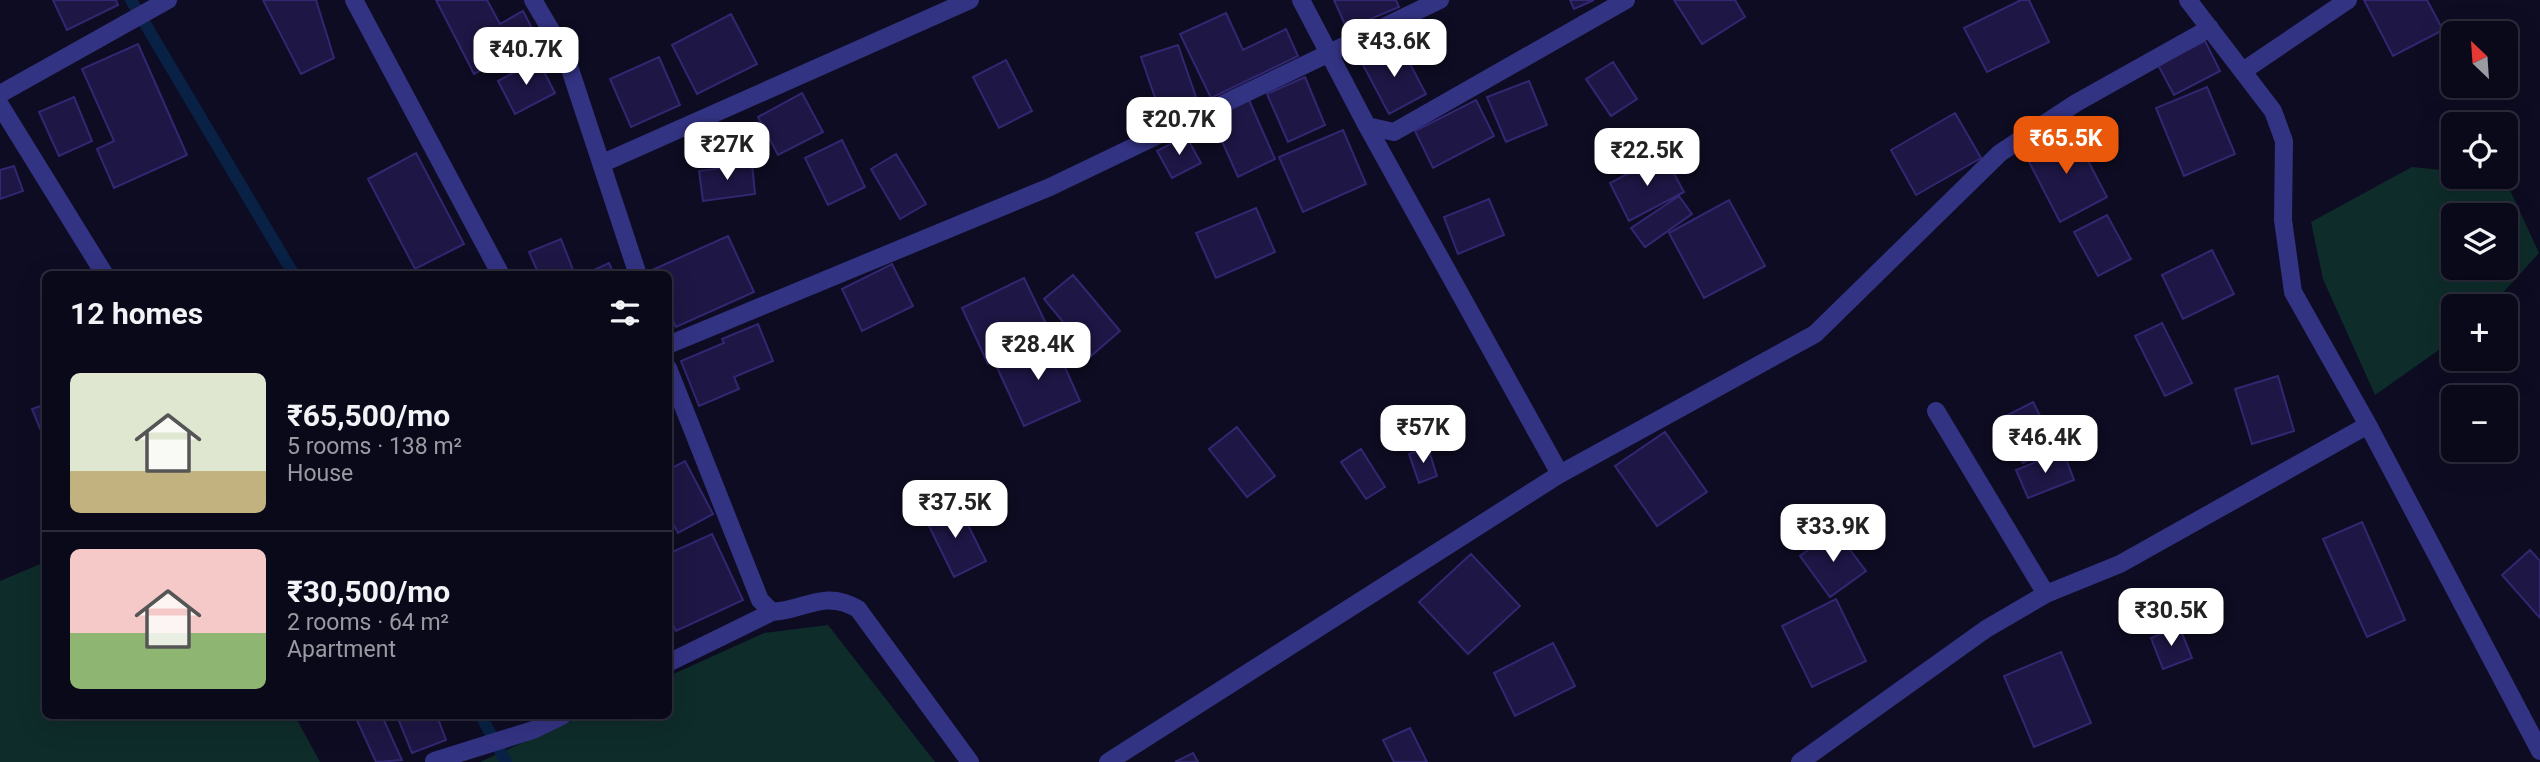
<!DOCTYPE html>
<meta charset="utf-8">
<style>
body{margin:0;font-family:Roboto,sans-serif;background:#131223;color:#f1f3f6;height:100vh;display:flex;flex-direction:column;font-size:26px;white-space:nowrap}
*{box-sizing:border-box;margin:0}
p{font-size:23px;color:#999aa2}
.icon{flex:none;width:38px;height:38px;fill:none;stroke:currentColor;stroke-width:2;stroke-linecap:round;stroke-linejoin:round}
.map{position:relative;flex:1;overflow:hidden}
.panel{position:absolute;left:42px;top:271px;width:630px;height:448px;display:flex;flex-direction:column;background:#0a091a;border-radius:10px;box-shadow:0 7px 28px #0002,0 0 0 2px #2a2a39}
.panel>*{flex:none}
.needle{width:46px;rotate:335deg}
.controls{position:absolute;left:2441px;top:21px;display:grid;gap:14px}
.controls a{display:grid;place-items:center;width:77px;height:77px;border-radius:10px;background:#0a091a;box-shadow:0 7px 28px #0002,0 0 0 2px #2a2a39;font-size:35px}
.price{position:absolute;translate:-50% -60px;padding:0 16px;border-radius:14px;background:#fff;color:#222;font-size:23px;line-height:46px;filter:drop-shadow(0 2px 4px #0008)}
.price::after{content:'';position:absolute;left:50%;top:42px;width:21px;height:16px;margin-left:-10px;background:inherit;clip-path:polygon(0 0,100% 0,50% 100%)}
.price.on{background:#ea580c;color:#fff}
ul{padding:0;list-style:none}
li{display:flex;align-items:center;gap:21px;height:175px;padding:0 28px}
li+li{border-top:2px solid #2a2a39}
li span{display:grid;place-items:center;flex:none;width:196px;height:140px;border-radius:10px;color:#555}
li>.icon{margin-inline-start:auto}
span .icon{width:84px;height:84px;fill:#fffc;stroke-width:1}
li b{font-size:30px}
h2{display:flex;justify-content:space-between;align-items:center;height:84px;padding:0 28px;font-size:30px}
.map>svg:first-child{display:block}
.green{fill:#0e2c2a;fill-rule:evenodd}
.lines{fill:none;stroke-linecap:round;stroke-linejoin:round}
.stream{stroke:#082144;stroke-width:12}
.building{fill:#1e1644;stroke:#322772;stroke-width:2}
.minor{stroke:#333384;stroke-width:18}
</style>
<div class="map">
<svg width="2540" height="762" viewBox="0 0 2540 762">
<rect width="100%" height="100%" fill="#0e0c22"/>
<path class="green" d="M 2412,167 L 2453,171 L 2454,177 L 2504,177 L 2539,253 L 2491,306 L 2454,306 L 2453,340 L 2375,395 L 2323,279 L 2311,222 ZM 2454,215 L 2506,215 L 2506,268 L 2454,268 Z
M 45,562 L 46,716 L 295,716 L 320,762 L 0,762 L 0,581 Z
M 828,625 L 935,762 L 480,762 L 582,716 L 668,716 L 669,676 L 764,633 Z"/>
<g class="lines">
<path class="stream" d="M 131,0 L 294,275
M 481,716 L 506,762"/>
</g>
<path class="building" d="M 53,0 L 116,0 L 118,5 L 67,30 Z
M 263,0 L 316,0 L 334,58 L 301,74 Z
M 436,0 L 487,0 L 500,24 L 523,11 L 538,40 L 474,74 Z
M 1334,0 L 1396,0 L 1399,7 L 1347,29 Z
M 1570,0 L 1594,0 L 1574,9 Z
M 1674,0 L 1735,0 L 1745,17 L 1702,44 Z
M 2021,0 L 2029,0 L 2049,42 L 1987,72 L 1964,28 Z
M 2364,0 L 2427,0 L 2443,30 L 2393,56 Z
M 1226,13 L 1243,50 L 1286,29 L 1298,56 L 1211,98 L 1180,34 Z
M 731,14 L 757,64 L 697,94 L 672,45 Z
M 2205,41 L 2220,71 L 2174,95 L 2158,65 Z
M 1399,43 L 1426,94 L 1389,114 L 1362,63 Z
M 138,44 L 187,155 L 114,188 L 97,149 L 114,141 L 82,69 Z
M 1178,45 L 1196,97 L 1159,109 L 1141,57 Z
M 659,57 L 680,105 L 631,127 L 610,79 Z
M 538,60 L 555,93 L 515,114 L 498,81 Z
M 1006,60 L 1032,111 L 999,128 L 973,77 Z
M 1613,62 L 1637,99 L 1611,116 L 1586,79 Z
M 1305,77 L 1325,125 L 1288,142 L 1267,94 Z
M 1529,81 L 1547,125 L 1506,142 L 1487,97 Z
M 2207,87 L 2235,154 L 2184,176 L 2156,108 Z
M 802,93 L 823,132 L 778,155 L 758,117 Z
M 74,97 L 92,141 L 59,156 L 39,112 Z
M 1249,100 L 1275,159 L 1238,177 L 1211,117 Z
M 1476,100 L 1494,136 L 1433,168 L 1415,131 Z
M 1955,113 L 1981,158 L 1916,195 L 1891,150 Z
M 1343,130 L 1366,184 L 1303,212 L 1279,157 Z
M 2072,130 L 2107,197 L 2060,222 L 2025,154 Z
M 1186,136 L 1201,163 L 1172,178 L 1157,151 Z
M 842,140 L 865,187 L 828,205 L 805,158 Z
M 416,153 L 464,244 L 415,269 L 368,179 Z
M 896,154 L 926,204 L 900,219 L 871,169 Z
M 1664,155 L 1684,192 L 1629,221 L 1610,183 Z
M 752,164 L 755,194 L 703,201 L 699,171 Z
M 14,166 L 23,191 L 0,199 L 0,170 Z
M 1679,196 L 1692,214 L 1645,247 L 1631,228 Z
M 1489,199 L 1504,235 L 1458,254 L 1444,217 Z
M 1729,200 L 1765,266 L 1704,298 L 1669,233 Z
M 1256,208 L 1275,252 L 1216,278 L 1196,233 Z
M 2107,215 L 2131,259 L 2098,276 L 2074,232 Z
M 728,236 L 754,292 L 676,327 L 668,311 L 668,275 L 652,275 L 650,271 Z
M 561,239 L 573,270 L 562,275 L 539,275 L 529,252 Z
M 2212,250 L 2234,294 L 2183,319 L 2162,275 Z
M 609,263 L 614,275 L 583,275 Z
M 892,264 L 913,306 L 862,331 L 842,289 Z
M 1073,275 L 1120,331 L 1091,356 L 1044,299 Z
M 1024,278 L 1051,334 L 988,364 L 962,308 Z
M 2162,323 L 2192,383 L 2165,396 L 2135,336 Z
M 758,324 L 773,361 L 734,377 L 739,389 L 699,406 L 681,361 L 724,343 L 722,339 Z
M 1052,338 L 1080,401 L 1024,426 L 995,363 Z
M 2278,376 L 2294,431 L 2252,444 L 2235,389 Z
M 2033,402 L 2056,447 L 2023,463 L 2000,419 Z
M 46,404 L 46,443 L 32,409 Z
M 1237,427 L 1275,476 L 1247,497 L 1209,449 Z
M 1665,432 L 1707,492 L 1657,526 L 1615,466 Z
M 1428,448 L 1437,476 L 1419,483 L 1409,454 Z
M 1361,449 L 1385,487 L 1366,499 L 1341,462 Z
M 2063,451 L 2074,480 L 2028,498 L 2016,470 Z
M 685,461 L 713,514 L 678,533 L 668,515 L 668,470 Z
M 957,503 L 986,561 L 954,577 L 925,518 Z
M 2362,522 L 2405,620 L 2367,637 L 2323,539 Z
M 1835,530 L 1866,571 L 1830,597 L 1800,556 Z
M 712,534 L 743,600 L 676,631 L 668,614 L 668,554 Z
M 2530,550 L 2540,561 L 2540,618 L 2502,575 Z
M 1471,554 L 1520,606 L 1468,654 L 1419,602 Z
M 1836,599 L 1866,661 L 1812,687 L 1782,626 Z
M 2179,626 L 2192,658 L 2163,669 L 2151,638 Z
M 1553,643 L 1575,686 L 1515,716 L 1494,673 Z
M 2061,652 L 2091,723 L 2034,747 L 2004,676 Z
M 355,716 L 382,716 L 402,760 L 376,762 Z
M 397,716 L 437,716 L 446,740 L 412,753 Z
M 1410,728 L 1427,762 L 1394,762 L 1383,740 Z
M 1193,753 L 1198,762 L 1175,762 Z"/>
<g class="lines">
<path class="minor" d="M 354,0 L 501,275
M 533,0 L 565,54 L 638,275
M 1301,0 L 1367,126 L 1394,132 L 1626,0
M 2188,0 L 2273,111 L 2284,141 L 2283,220 L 2293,292 L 2368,425 L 2540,751
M 2243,71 L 2348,0
M 0,94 L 168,0
M 0,105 L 105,275
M 1367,126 L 1560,474
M 603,163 L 970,0
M 668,345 L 1050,187 L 1440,0
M 668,368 L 760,600 L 772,612 C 806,610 824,589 858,609 L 970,762
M 1936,411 L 2046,594
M 668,663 L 772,612
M 434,761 L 533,730 L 562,716
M 1108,762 L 1560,474 L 1815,334 L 2000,153 L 2076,103 L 2210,28
M 1800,762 L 1986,629 L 2046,594 L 2120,564 L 2368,425"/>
</g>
</svg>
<div class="controls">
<a><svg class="needle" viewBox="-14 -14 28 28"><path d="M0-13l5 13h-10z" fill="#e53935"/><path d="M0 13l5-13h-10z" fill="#999aa2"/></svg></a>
<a><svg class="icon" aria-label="locate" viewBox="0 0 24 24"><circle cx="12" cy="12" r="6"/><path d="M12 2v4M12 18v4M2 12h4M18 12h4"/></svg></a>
<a><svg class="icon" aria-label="layers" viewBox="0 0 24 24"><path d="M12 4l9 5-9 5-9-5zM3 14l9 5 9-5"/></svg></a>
<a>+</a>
<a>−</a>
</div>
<b class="price" style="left:1394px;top:79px">₹43.6K</b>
<b class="price" style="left:526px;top:87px">₹40.7K</b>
<b class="price" style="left:1179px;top:157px">₹20.7K</b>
<b class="price on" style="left:2066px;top:176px">₹65.5K</b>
<b class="price" style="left:727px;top:182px">₹27K</b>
<b class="price" style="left:1647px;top:188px">₹22.5K</b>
<b class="price" style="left:1038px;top:382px">₹28.4K</b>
<b class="price" style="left:1423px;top:465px">₹57K</b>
<b class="price" style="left:2045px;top:475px">₹46.4K</b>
<b class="price" style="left:955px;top:540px">₹37.5K</b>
<b class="price" style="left:1833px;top:564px">₹33.9K</b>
<b class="price" style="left:2171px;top:648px">₹30.5K</b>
<section class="panel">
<h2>12 homes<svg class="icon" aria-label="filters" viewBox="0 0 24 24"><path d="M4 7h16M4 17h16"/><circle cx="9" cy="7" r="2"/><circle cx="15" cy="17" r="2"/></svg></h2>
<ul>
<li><span style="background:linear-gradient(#dfe7d0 70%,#c2b280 0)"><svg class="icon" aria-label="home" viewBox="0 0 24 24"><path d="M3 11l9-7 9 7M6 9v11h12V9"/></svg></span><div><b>₹65,500/mo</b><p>5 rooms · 138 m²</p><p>House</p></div></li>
<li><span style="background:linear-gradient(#f6c9c9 60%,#8fb573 0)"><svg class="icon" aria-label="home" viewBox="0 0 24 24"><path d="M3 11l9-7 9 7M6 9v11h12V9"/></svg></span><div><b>₹30,500/mo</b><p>2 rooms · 64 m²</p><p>Apartment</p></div></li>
</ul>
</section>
</div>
